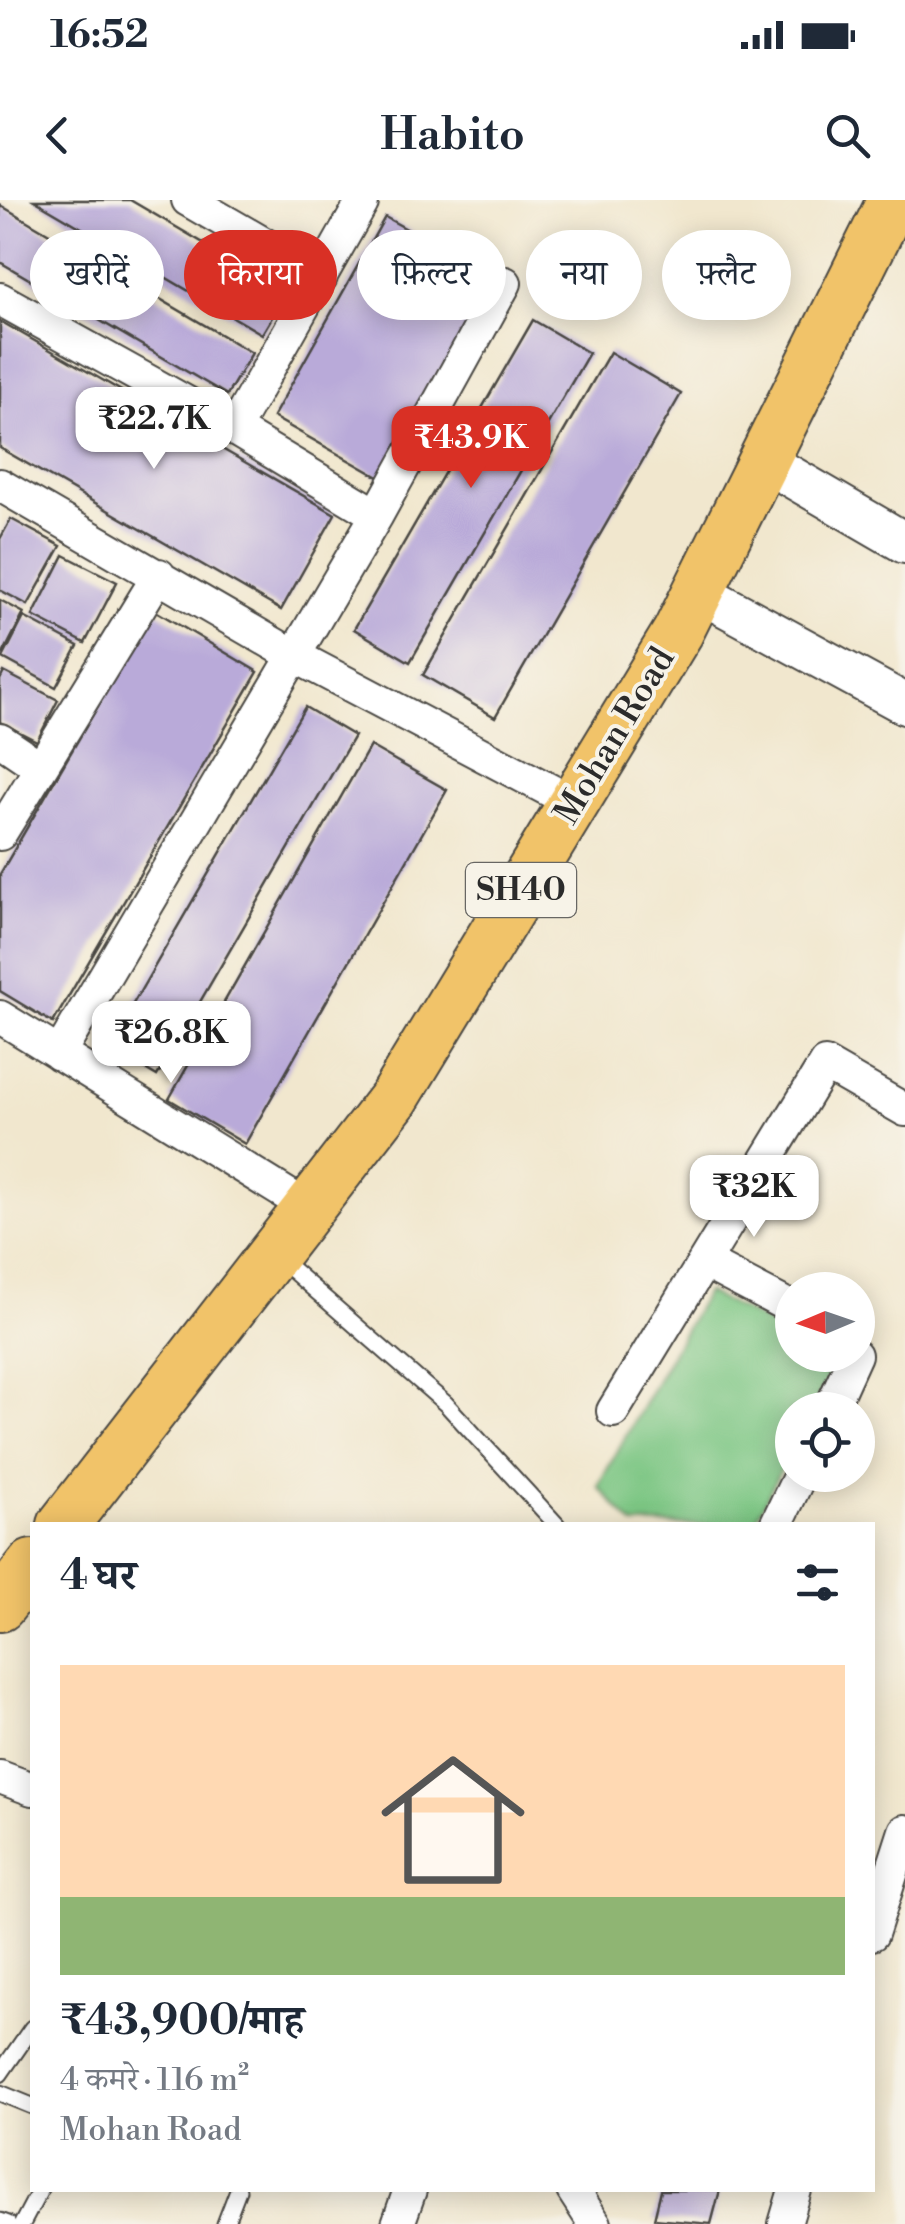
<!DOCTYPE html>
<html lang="hi">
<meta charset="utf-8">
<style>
body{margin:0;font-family:"Libre Bodoni","Noto Serif Devanagari",serif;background:#f6f6f7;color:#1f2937;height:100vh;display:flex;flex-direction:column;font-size:38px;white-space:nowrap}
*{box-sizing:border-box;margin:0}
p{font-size:32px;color:#747a83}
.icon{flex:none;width:55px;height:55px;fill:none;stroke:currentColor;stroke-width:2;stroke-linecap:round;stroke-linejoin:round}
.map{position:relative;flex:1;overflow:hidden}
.sheet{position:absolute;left:30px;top:1322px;width:845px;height:670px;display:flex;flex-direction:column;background:#fff;border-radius:0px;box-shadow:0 5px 25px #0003}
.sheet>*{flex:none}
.guide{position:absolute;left:30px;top:30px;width:845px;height:90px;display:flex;gap:20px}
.needle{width:65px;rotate:268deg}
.fabs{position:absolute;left:775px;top:1072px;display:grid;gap:20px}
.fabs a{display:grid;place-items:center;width:100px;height:100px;border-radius:50%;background:#fff;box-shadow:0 5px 25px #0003;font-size:50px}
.price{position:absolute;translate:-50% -85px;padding:0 22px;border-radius:20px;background:#fff;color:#222;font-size:32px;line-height:65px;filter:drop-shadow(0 2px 5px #0008)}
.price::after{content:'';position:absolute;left:50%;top:60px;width:30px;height:22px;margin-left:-15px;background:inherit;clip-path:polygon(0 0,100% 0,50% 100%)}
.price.on{background:#d93025;color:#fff}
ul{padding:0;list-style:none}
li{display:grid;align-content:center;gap:20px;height:530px;padding:0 30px}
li+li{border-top:2px solid #e0e1e3}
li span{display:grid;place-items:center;height:310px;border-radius:0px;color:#555}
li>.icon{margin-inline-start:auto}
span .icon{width:180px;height:180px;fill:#fffc;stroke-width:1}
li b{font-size:42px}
h2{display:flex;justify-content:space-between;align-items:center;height:120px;padding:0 30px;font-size:42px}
.pill{padding:0 35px;border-radius:45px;background:#fff;box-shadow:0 5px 25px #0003;font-size:35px;line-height:90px}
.pill.on{background:#d93025;color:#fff}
.status{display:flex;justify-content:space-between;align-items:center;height:70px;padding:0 50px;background:#fff;direction:ltr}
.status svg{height:28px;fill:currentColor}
header{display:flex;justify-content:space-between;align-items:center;height:130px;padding:0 30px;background:#fff;font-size:45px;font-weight:600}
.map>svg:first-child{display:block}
.green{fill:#7cc683;stroke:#547857;stroke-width:2.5}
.building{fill:#b9aad9}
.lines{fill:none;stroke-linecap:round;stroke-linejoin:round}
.service-casing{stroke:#494743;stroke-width:19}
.minor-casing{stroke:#494743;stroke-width:36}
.tertiary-casing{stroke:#494743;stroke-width:44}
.primary-casing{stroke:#494743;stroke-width:54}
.service{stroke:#fff;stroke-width:15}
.minor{stroke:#fff;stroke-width:32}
.tertiary{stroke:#fff;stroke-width:40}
.primary{stroke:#f1c369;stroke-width:50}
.labels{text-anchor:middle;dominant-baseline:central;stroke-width:8;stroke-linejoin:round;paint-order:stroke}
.shield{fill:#f7f3e8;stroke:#686764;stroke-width:2.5}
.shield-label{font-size:32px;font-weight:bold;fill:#2b2b2b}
.street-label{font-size:35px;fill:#2b2b2b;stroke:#f7f3e8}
</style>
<div class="status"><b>16:52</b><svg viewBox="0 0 49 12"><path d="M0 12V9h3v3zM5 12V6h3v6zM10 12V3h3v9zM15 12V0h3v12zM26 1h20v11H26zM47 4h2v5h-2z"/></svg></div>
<header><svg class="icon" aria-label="back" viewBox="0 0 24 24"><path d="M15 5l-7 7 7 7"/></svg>Habito<svg class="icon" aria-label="search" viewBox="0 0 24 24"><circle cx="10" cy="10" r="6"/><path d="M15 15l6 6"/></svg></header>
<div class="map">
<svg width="905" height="2024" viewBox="0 0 905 2024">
<rect width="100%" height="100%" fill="#f7f3e8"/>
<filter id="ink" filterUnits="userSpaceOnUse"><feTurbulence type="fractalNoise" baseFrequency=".01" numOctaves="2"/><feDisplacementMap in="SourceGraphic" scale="20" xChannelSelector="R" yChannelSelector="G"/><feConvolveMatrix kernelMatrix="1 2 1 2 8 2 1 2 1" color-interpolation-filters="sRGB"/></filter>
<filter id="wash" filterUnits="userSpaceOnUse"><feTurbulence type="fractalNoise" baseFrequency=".0048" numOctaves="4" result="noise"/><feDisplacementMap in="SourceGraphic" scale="40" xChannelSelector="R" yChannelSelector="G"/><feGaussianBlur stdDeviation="2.25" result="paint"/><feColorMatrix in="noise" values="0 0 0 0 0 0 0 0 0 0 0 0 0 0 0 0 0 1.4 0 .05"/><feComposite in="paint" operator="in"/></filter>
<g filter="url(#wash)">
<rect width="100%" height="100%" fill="#f1e7ce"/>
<path class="green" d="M 706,1092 L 792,1135 L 792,1155 L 838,1157 L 811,1210 L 792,1210 L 792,1247 L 753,1325 L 633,1325 L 598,1286 Z"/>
<g id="blocks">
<path class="building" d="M 34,0 L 130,0 L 287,92 L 262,134 Z
M 0,5 L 252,153 L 227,195 L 0,62 Z
M 385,17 L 495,78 L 384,280 L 273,217 Z
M 533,120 L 589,153 L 410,462 L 354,429 Z
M 0,121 L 335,314 L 281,410 L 0,248 Z
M 610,152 L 681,194 L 495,517 L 423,475 Z
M 11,319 L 61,346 L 28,405 L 0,390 L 0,339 Z
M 64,355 L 117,382 L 85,443 L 33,416 Z
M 0,400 L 24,413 L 3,454 L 0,453 Z
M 154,410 L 258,472 L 53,823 L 0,791 L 0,674 Z
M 24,417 L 78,446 L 56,487 L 3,458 Z
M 4,472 L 58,500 L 37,541 L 0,522 L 0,480 Z
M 305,507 L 354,536 L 157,876 L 108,847 Z
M 370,546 L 447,590 L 245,944 L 169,899 Z
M 661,1990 L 720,1990 L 711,2024 L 654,2019 Z"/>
</g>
</g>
<g filter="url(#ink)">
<use href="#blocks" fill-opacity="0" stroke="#494743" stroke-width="2.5"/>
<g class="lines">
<g class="service-casing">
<path id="service" d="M 276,1056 L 446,1204 L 557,1325
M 0,1874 L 32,1828
M 0,1893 L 32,1906
M 0,2021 L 8,2024
M 22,2024 L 40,1990
M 225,2024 L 238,1990"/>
</g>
<g class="minor-casing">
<path id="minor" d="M 188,0 L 321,77
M 0,99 L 234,229 L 377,315
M 234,229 L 362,3
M 0,285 L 293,455 L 574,603
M 0,540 L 40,567
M 0,634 L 159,375
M 0,817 L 309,1008
M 59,854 L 377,315 L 505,83
M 704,1062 L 792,1108
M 830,1210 L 855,1155
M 613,1211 L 825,864 L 905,910
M 776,1325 L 800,1275
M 0,1577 L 32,1589
M 872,1734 L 905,1631
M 573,1990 L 595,2024
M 398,2024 L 410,1990
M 785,2024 L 795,1990"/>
</g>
<g class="tertiary-casing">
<path id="tertiary" d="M 764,261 L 905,343
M 699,392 L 905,504"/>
</g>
<g class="primary-casing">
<path id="primary" d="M 63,1325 L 394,898 L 678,432 L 893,0
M 0,1406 L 32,1365"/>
</g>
<use href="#service" class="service"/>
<use href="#minor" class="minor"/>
<use href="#tertiary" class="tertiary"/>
<use href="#primary" class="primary"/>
</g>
</g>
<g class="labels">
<rect class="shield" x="466" y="663" width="110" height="54" rx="8"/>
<g class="shield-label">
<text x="521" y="690">SH40</text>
</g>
<g class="street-label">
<text transform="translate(615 536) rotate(-59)">Mohan Road</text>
</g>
</g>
</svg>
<div class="fabs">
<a><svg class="needle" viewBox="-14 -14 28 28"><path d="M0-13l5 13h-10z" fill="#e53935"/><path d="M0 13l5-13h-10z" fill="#747a83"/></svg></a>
<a><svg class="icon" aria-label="locate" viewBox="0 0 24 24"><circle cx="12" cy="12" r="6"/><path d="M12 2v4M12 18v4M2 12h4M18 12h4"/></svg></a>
</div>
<b class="price" style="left:154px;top:272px">₹22.7K</b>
<b class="price on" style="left:471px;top:291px">₹43.9K</b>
<b class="price" style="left:171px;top:886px">₹26.8K</b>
<b class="price" style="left:754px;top:1040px">₹32K</b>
<div class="guide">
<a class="pill">खरीदें</a>
<a class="pill on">किराया</a>
<a class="pill">फ़िल्टर</a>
<a class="pill">नया</a>
<a class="pill">फ़्लैट</a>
</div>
<section class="sheet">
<h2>4 घर<svg class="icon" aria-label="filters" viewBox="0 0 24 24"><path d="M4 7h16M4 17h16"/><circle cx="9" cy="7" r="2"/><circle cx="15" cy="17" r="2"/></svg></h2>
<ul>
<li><span style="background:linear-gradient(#ffd9b3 75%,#8fb573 0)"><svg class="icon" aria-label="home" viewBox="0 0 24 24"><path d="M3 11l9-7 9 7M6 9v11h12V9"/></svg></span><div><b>₹43,900/माह</b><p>4 कमरे · 116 m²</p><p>Mohan Road</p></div></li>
</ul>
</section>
</div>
